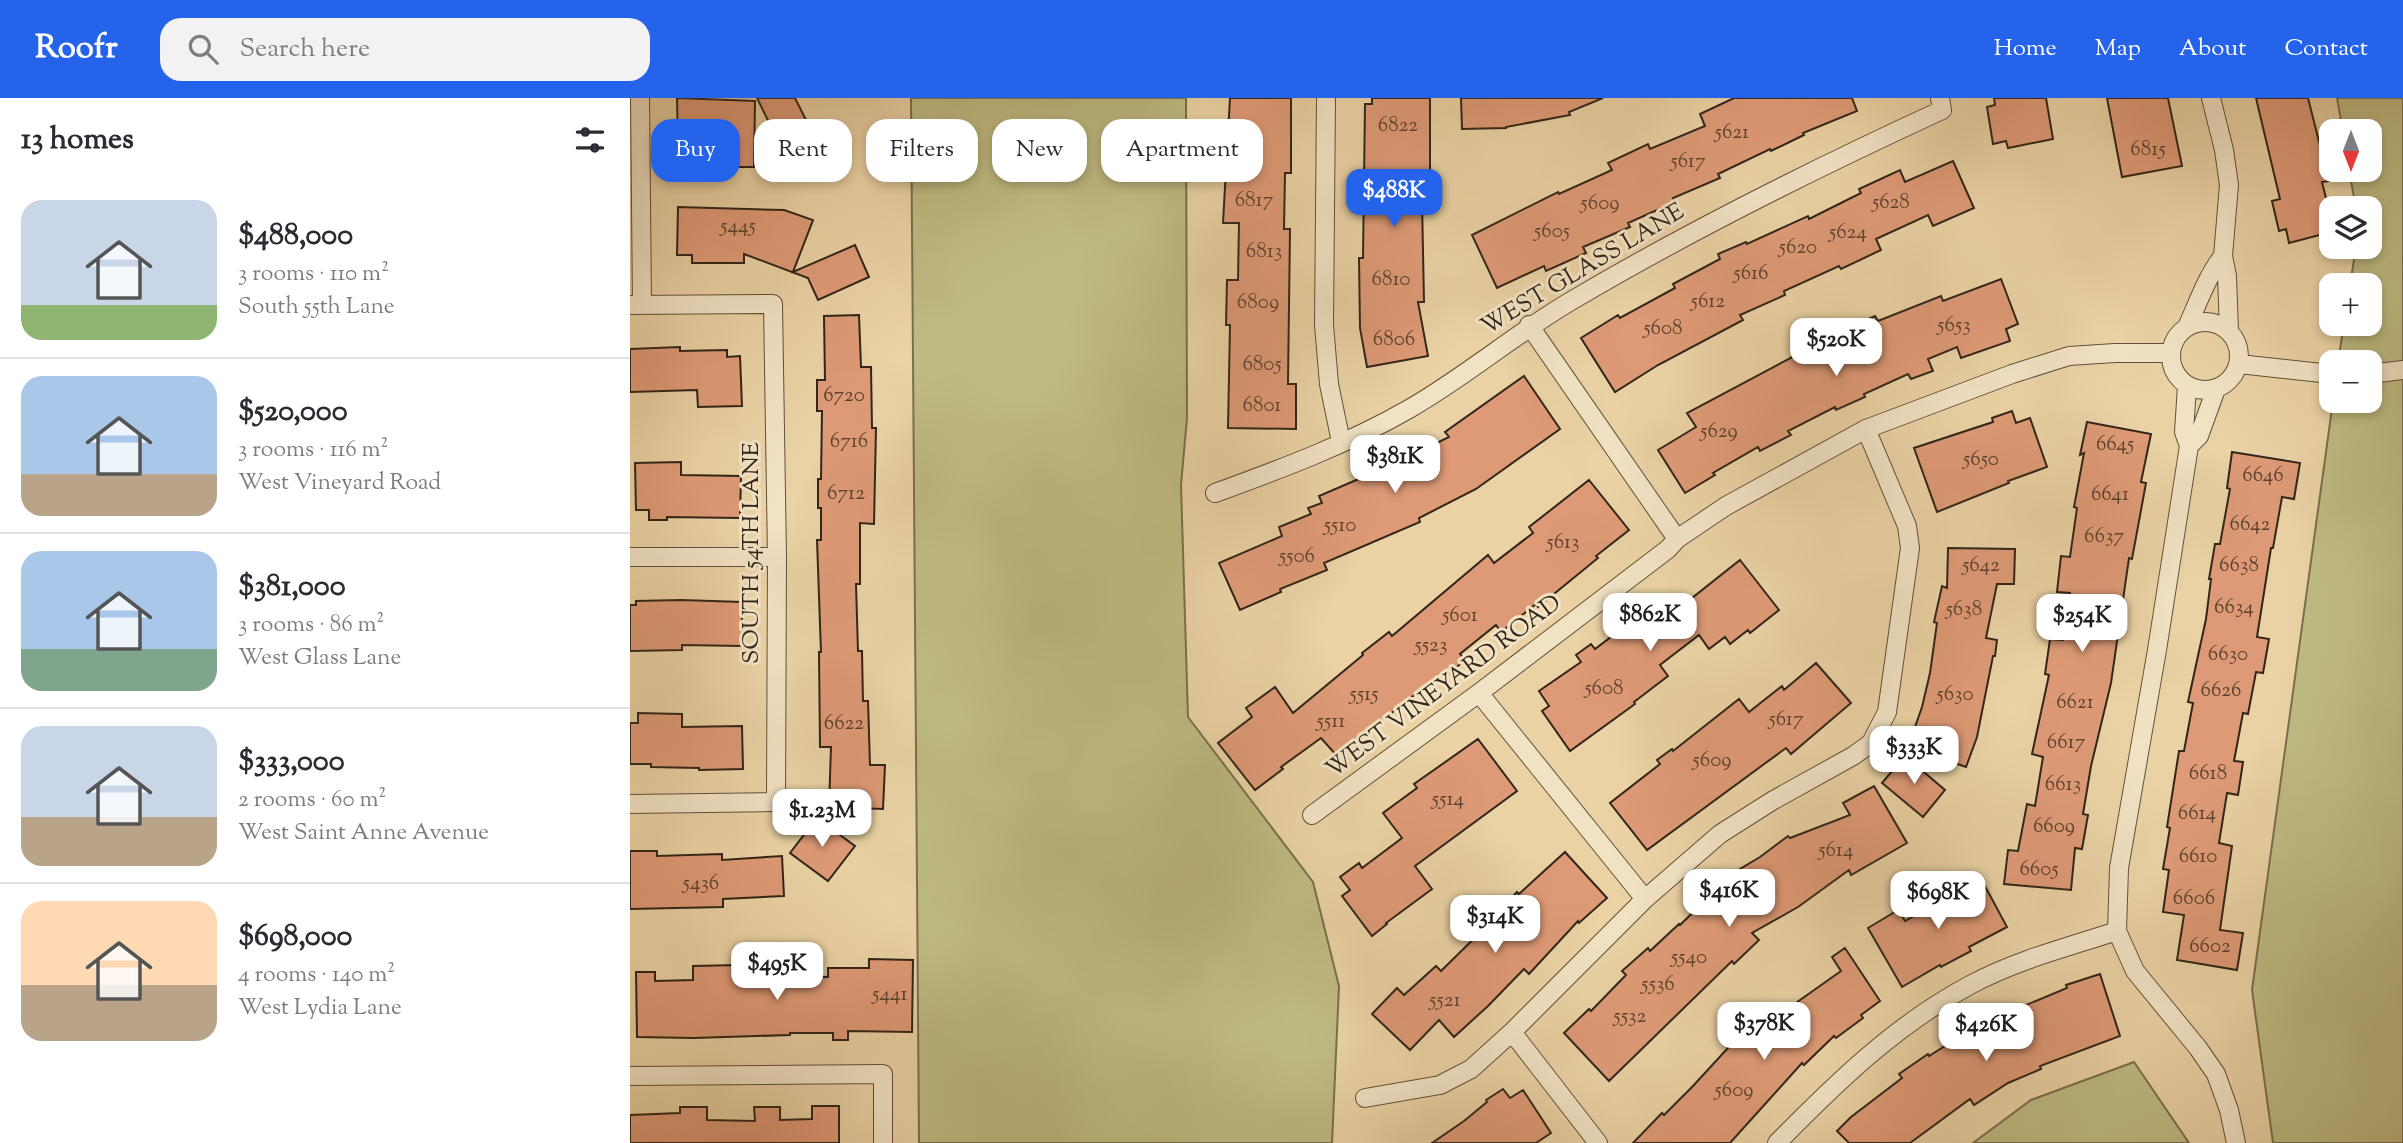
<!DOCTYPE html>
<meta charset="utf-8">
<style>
body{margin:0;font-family:"Sorts Mill Goudy",serif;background:#f2f2f3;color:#2b2b33;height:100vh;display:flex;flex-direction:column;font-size:26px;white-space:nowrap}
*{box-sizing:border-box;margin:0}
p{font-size:23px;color:#7c7c81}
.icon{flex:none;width:38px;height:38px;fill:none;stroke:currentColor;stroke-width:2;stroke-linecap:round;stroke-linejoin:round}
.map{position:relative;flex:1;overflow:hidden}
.drawer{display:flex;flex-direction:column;background:#fff;width:630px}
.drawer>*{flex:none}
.hud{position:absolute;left:21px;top:21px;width:665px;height:63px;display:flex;gap:14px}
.needle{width:46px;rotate:180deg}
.fabs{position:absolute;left:1689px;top:21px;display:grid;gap:14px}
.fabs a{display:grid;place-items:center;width:63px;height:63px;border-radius:14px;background:#fff;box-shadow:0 4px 10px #0003;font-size:35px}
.price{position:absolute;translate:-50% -60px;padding:0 16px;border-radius:14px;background:#fff;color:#222;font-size:23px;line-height:46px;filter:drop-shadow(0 2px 4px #0008)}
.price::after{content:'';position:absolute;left:50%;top:42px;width:21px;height:16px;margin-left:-10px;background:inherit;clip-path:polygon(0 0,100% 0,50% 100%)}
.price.on{background:#2563eb;color:#fff}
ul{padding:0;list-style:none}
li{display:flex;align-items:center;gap:21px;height:175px;padding:0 21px}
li+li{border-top:2px solid #e1e1e2}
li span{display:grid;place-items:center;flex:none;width:196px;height:140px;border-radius:21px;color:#555}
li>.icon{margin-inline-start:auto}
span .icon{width:84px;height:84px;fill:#fffc;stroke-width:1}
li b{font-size:30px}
h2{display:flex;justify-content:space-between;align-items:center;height:84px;padding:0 21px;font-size:30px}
.tag{padding:0 24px;border-radius:21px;background:#fff;box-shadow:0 4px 10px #0003;font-size:24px;line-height:63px}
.tag.on{background:#2563eb;color:#fff}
header{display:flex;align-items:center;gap:42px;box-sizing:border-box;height:98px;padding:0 35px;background:#2563eb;color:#fff}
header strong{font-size:33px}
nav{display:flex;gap:38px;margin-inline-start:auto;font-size:24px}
.search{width:490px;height:63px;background:#f2f2f3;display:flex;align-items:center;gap:18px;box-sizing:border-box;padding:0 24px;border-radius:21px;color:#7c7c81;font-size:26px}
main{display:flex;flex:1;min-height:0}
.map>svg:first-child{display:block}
.green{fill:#beba81;stroke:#78704d;stroke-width:2}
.building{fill:#de9a76;stroke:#312619;stroke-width:2}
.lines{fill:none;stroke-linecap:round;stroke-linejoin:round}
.street-casing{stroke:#5f513c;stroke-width:20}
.street{stroke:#f1e2c4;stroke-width:18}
.labels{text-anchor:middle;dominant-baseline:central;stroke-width:6;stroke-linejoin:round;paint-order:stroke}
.number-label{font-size:21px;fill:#5c4330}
.street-label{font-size:24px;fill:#312619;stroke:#f1e2c4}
</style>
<header>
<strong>Roofr</strong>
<div class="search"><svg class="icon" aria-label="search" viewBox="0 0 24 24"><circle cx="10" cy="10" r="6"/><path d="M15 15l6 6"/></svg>Search here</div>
<nav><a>Home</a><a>Map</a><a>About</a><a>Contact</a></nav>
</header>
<main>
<section class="drawer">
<h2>13 homes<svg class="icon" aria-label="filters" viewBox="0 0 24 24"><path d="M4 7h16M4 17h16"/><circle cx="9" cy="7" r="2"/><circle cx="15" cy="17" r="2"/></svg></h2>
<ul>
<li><span style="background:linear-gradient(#c9d6e8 75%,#8fb573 0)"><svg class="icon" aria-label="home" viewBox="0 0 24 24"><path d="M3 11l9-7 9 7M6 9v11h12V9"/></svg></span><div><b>$488,000</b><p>3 rooms · 110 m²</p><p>South 55th Lane</p></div></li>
<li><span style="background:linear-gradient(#a9c7e8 70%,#b9a48a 0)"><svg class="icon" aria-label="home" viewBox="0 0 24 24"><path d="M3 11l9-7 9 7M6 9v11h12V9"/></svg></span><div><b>$520,000</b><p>3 rooms · 116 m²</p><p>West Vineyard Road</p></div></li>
<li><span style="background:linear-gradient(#a9c7e8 70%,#7fa58c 0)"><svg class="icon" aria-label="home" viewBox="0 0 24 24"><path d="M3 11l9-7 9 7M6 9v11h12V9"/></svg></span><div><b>$381,000</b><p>3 rooms · 86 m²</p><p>West Glass Lane</p></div></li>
<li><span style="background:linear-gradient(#c9d6e8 65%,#b9a48a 0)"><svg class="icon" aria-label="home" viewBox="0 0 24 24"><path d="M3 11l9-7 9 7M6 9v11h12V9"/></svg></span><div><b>$333,000</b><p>2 rooms · 60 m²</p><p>West Saint Anne Avenue</p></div></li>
<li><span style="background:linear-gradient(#ffd9b3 60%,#b9a48a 0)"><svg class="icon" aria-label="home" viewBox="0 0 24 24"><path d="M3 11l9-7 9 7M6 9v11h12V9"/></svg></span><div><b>$698,000</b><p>4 rooms · 140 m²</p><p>West Lydia Lane</p></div></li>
</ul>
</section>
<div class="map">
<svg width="1773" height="1045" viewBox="0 0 1773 1045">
<rect width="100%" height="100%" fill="#ead2a4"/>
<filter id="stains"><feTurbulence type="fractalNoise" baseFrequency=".00286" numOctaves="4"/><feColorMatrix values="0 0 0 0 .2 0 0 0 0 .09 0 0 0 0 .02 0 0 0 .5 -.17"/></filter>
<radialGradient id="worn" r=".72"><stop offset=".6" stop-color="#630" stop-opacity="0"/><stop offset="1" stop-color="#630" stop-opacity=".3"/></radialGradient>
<path class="green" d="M 281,0 L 556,0 L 557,320 L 551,387 L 558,619 L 683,784 L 709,888 L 702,1045 L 289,1045 Z
M 1707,0 L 1773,0 L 1773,1045 L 1643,1045 L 1622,892 L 1703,303 L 1740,303 L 1740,264 L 1708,264 L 1714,226 L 1740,226 L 1740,187 L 1720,187 L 1726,149 L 1740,149 L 1740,110 L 1726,110 L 1719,72 L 1740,72 L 1740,33 L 1713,33 Z
M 1504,964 L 1559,1045 L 1343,1045 L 1401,1002 Z"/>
<path class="building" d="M 47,0 L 125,3 L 124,69 L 88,69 L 89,49 L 48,50 Z
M 127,0 L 165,0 L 185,40 L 154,55 Z
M 600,0 L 661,0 L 661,75 L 655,75 L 654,131 L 660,131 L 658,286 L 666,286 L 666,331 L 598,330 L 600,227 L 596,227 L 597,182 L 608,182 L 609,125 L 593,125 Z
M 742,0 L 800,0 L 800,88 L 794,88 L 795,102 L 792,102 L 794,204 L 788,204 L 798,258 L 737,269 L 730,230 L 729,160 L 733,160 L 735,6 L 742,6 Z
M 831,0 L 973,0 L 939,14 L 940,17 L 876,29 L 876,30 L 832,31 Z
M 1104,0 L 1222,0 L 1227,13 L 1173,35 L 1174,37 L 1141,53 L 1140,51 L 1088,76 L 1090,80 L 1043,100 L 1045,104 L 998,125 L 1000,129 L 953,149 L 956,155 L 916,173 L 914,168 L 867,190 L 842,137 L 928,94 L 929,96 L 982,72 L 978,65 L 1018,46 L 1020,51 L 1075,28 L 1070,16 Z
M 1364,0 L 1416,0 L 1423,41 L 1378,50 L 1376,43 L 1363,46 L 1357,9 L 1365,7 Z
M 1477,0 L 1538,0 L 1552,68 L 1492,79 Z
M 1626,0 L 1678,0 L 1699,83 L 1692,84 L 1701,120 L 1701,134 L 1659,145 L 1656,131 L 1649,133 L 1642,103 L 1650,101 Z
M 1323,63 L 1344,110 L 1303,128 L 1298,117 L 1246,141 L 1251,152 L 1211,171 L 1209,168 L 1154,193 L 1155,197 L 1110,217 L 1113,222 L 1028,267 L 985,294 L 951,240 L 988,217 L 990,220 L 1045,190 L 1043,186 L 1090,161 L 1088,156 L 1116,144 L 1117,146 L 1178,118 L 1179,121 L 1231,95 L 1229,91 L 1270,72 L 1275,84 Z
M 48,109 L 154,112 L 183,122 L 163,174 L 225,147 L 239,179 L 188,202 L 178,180 L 114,156 L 114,165 L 62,165 L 62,157 L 47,157 Z
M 1371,181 L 1388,226 L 1376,231 L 1380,243 L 1331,260 L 1327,249 L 1298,261 L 1303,273 L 1281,281 L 1278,276 L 1234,296 L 1235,299 L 1206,312 L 1205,309 L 1158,333 L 1161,337 L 1130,353 L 1128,349 L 1083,375 L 1085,377 L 1055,395 L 1028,352 L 1066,329 L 1057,315 L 1166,257 L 1168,261 L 1216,239 L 1213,232 L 1245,218 L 1248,223 L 1311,198 L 1313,203 Z
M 229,217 L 231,269 L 241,269 L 242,330 L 246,330 L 244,426 L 230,425 L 230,486 L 226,486 L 228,553 L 232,553 L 233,603 L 238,603 L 240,667 L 255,667 L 253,711 L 199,709 L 201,649 L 190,649 L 189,554 L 191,554 L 187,442 L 191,442 L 191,410 L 188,410 L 188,381 L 191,381 L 192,313 L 187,313 L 187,282 L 195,282 L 194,218 Z
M 50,249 L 50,253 L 97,252 L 97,259 L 110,258 L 112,308 L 68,309 L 67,292 L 0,294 L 0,251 Z
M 894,278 L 930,331 L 846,391 L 789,420 L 790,424 L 694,465 L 697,472 L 650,491 L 651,494 L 610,512 L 589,465 L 652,438 L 649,429 L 681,416 L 678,410 L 692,405 L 689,398 L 775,361 L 819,339 L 815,334 Z
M 1382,313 L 1386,325 L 1400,320 L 1417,369 L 1378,383 L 1379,385 L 1307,414 L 1284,350 L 1363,324 L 1362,320 Z
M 1457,324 L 1521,336 L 1511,384 L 1516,385 L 1502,461 L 1499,460 L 1481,585 L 1461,668 L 1453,716 L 1458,717 L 1452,751 L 1445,750 L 1441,792 L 1374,786 L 1378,752 L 1388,753 L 1397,706 L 1405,708 L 1413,659 L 1402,656 L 1419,577 L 1415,576 L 1420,541 L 1433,542 L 1440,495 L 1427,494 L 1431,458 L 1440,459 L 1447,410 L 1444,409 L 1454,355 L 1450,357 Z
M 1602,354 L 1670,365 L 1664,401 L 1652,399 L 1643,450 L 1641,450 L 1627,539 L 1639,541 L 1633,575 L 1626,574 L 1618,616 L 1613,615 L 1604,663 L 1613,664 L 1608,697 L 1597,695 L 1589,745 L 1602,748 L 1590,832 L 1613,835 L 1607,872 L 1547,862 L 1554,817 L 1533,814 L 1539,772 L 1533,771 L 1540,730 L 1537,729 L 1549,653 L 1554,653 L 1563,605 L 1558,604 L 1576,521 L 1581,481 L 1579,481 L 1585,446 L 1590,446 L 1600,391 L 1597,390 Z
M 51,364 L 51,377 L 111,378 L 110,420 L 37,419 L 37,422 L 19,422 L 19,412 L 6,412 L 5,365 Z
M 959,382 L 999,432 L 966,458 L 968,460 L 908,509 L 906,506 L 871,534 L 866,527 L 830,556 L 835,562 L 809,584 L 806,580 L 707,658 L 691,640 L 651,669 L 653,671 L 625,692 L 588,645 L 622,619 L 616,610 L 645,589 L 663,615 L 733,557 L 732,555 L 759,534 L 762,538 L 858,457 L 864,465 L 903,435 L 899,429 Z
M 1318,450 L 1385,451 L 1384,486 L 1367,486 L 1356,540 L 1367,542 L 1365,558 L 1363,558 L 1347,639 L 1336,669 L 1278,649 L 1292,609 L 1300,575 L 1307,525 L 1304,524 L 1312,488 L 1317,490 Z
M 1110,462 L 1149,512 L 1120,535 L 1118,532 L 1100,546 L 1095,539 L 1079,551 L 1069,537 L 1030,567 L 1038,578 L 1004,604 L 1005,606 L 940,653 L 912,613 L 919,608 L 909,593 L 951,564 L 946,557 L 961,546 L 965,551 L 1003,522 L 1001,519 L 1029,498 L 1043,515 Z
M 51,502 L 112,504 L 112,548 L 52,547 L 52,552 L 0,553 L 0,507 L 6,507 L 6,503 Z
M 1186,565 L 1221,605 L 1161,656 L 1156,650 L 1017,752 L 980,705 L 1030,666 L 1027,662 L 1042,651 L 1043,653 L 1109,601 L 1119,614 L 1152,588 L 1154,592 Z
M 8,615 L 52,616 L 52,629 L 112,628 L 113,671 L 69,672 L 69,670 L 21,669 L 21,666 L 0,666 L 0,625 L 8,625 Z
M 848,641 L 887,693 L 785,768 L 802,791 L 756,825 L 757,826 L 742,838 L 712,798 L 720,792 L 710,779 L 729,765 L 732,770 L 772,740 L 753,715 L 787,690 L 784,686 Z
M 1275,658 L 1315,692 L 1293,719 L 1252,685 Z
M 1244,688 L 1277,745 L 1221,777 L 1219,772 L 1168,809 L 1122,835 L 1129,842 L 1104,866 L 1102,863 L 979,983 L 934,935 L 959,911 L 961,913 L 996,877 L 992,873 L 1018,850 L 1020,853 L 1049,826 L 1050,827 L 1096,782 L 1095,780 L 1130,759 L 1158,738 L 1160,740 L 1220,717 L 1213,705 Z
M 187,720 L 225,748 L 198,783 L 160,755 Z
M 0,753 L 27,753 L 27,758 L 92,756 L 92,762 L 152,758 L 154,798 L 93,801 L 93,809 L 0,811 Z
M 935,754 L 977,800 L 949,825 L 948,823 L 899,876 L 894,871 L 858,908 L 824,939 L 809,922 L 780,952 L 742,916 L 767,890 L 774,897 L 806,868 L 811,873 L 875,810 L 873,809 L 887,794 L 889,796 Z
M 1349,777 L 1377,829 L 1339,849 L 1341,853 L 1311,869 L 1310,867 L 1272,889 L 1238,830 L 1268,812 L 1275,823 L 1320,798 L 1317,793 Z
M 1215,850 L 1250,903 L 1231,917 L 1233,920 L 1206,940 L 1204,938 L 1174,967 L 1172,965 L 1100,1045 L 1003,1045 L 1032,1015 L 1034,1017 L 1063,988 L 1120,926 L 1132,937 L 1163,907 L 1211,873 L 1202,859 Z
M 239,861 L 283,862 L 282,934 L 218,933 L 218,942 L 203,942 L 203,935 L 160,935 L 160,937 L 64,940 L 7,939 L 6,874 L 25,874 L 25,883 L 63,882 L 63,868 L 108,867 L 108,871 L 159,871 L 159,878 L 198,879 L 198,870 L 239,870 Z
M 1470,876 L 1490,938 L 1410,968 L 1411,971 L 1378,985 L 1344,1007 L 1340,1001 L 1280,1045 L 1219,1045 L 1207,1033 L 1221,1019 L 1272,980 L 1269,976 L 1298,956 L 1299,958 L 1348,927 L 1437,890 L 1436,887 Z
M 873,991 L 880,1000 L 893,992 L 921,1035 L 906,1045 L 802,1045 L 834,1023 L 857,1004 L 856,1002 Z
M 182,1008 L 209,1008 L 209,1045 L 0,1045 L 0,1017 L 50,1015 L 50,1009 L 77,1009 L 77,1022 L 125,1023 L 124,1009 L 150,1009 L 150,1022 L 182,1021 Z"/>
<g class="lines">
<g class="street-casing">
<path id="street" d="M 10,0 L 12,207
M 696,0 L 694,227 L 699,286 L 711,344
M 1581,0 L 1594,52 L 1599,87 L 1593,158 L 1597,178 L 1599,233
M 0,207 L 143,206 L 147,459 L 146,704 L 0,706
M1541 258a34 34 0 1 1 68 0a34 34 0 1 1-68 0Z
M 899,227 L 1047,441
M 1557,229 C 1568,205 1577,178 1593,158
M 1609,266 L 1701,276
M 1740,276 L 1773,272
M 1557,288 L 1554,334 L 1559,348 L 1527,552 L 1489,770 L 1487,833 L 1505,873 L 1568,950 L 1586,976 L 1599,1012 L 1606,1045
M 1559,348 L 1569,338 L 1586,291
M 585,395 C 651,371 718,346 779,311 C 835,279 885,236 941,203 C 1061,132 1186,70 1312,12 L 1310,0
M 0,459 L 147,459
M 849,595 L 1015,801
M 682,717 L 849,595 L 1038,451 L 1047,441 L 1096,408 L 1236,331 L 1382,276 L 1439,258 L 1485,255 L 1541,255
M 882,934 L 968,1045
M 0,978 L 253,976 L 253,1045
M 735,1000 L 810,987 L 841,971 L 882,934 L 1015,801 L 1090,736 L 1142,703 L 1223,658 L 1241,645 L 1257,614 L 1280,450 L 1277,428 L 1236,331
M 1147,1045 C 1206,985 1266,926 1342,886 C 1387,862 1438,849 1487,833"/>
</g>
<use href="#street" class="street"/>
</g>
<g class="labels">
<g class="number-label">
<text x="768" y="28">6822</text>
<text x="1102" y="35">5621</text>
<text x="1518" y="52">6815</text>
<text x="1058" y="64">5617</text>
<text x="624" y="103">6817</text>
<text x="1261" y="105">5628</text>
<text x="970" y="106">5609</text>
<text x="108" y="129">5445</text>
<text x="922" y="134">5605</text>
<text x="1218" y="135">5624</text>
<text x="1168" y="150">5620</text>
<text x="634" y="154">6813</text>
<text x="1121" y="176">5616</text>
<text x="761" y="182">6810</text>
<text x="1078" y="204">5612</text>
<text x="628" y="205">6809</text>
<text x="1324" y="228">5653</text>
<text x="1033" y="231">5608</text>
<text x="764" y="242">6806</text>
<text x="632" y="267">6805</text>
<text x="214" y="298">6720</text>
<text x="632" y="308">6801</text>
<text x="1089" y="334">5629</text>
<text x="219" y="344">6716</text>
<text x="1485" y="347">6645</text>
<text x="1351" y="362">5650</text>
<text x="1633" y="378">6646</text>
<text x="216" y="396">6712</text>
<text x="1480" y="397">6641</text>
<text x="1620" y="427">6642</text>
<text x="710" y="428">5510</text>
<text x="1474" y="439">6637</text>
<text x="933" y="445">5613</text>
<text x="667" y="459">5506</text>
<text x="1351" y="468">5642</text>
<text x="1609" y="468">6638</text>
<text x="1604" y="510">6634</text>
<text x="1334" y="512">5638</text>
<text x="830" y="518">5601</text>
<text x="801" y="548">5523</text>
<text x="1598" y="557">6630</text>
<text x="974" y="591">5608</text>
<text x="1591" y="593">6626</text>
<text x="734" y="597">5515</text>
<text x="1325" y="597">5630</text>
<text x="1445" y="605">6621</text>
<text x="1156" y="622">5617</text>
<text x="701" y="624">5511</text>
<text x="214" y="626">6622</text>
<text x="1436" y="645">6617</text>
<text x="1082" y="663">5609</text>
<text x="1578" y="676">6618</text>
<text x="1433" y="687">6613</text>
<text x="818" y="702">5514</text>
<text x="1567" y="716">6614</text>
<text x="1424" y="729">6609</text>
<text x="1206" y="753">5614</text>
<text x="1568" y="759">6610</text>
<text x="1409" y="772">6605</text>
<text x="71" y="786">5436</text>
<text x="1564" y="801">6606</text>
<text x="1580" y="849">6602</text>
<text x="1059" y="860">5540</text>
<text x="1028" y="887">5536</text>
<text x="260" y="897">5441</text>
<text x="815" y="903">5521</text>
<text x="1000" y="919">5532</text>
<text x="1104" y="993">5609</text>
</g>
<g class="street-label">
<text transform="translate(953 172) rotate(-31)">WEST GLASS LANE</text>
<text transform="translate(122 455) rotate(-90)">SOUTH 54TH LANE</text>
<text transform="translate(814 589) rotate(-37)">WEST VINEYARD ROAD</text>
</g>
</g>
<rect width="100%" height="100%" filter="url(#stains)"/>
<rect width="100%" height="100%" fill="url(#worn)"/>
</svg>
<div class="fabs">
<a><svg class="needle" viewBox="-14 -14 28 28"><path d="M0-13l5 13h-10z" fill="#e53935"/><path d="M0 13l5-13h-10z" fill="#7c7c81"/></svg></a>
<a><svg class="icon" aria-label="layers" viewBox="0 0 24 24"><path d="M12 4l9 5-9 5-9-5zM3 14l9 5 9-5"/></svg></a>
<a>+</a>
<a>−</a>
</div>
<b class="price on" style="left:764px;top:131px">$488K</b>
<b class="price" style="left:1206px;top:280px">$520K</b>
<b class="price" style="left:765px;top:397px">$381K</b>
<b class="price" style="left:1020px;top:555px">$862K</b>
<b class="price" style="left:1452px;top:556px">$254K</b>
<b class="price" style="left:1284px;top:688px">$333K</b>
<b class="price" style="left:192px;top:751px">$1.23M</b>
<b class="price" style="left:1099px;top:831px">$416K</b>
<b class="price" style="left:1308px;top:833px">$698K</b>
<b class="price" style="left:865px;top:857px">$314K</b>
<b class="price" style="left:147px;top:904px">$495K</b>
<b class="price" style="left:1134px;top:964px">$378K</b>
<b class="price" style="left:1356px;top:965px">$426K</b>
<div class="hud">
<a class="tag on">Buy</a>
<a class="tag">Rent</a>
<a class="tag">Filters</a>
<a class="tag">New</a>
<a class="tag">Apartment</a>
</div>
</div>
</main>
